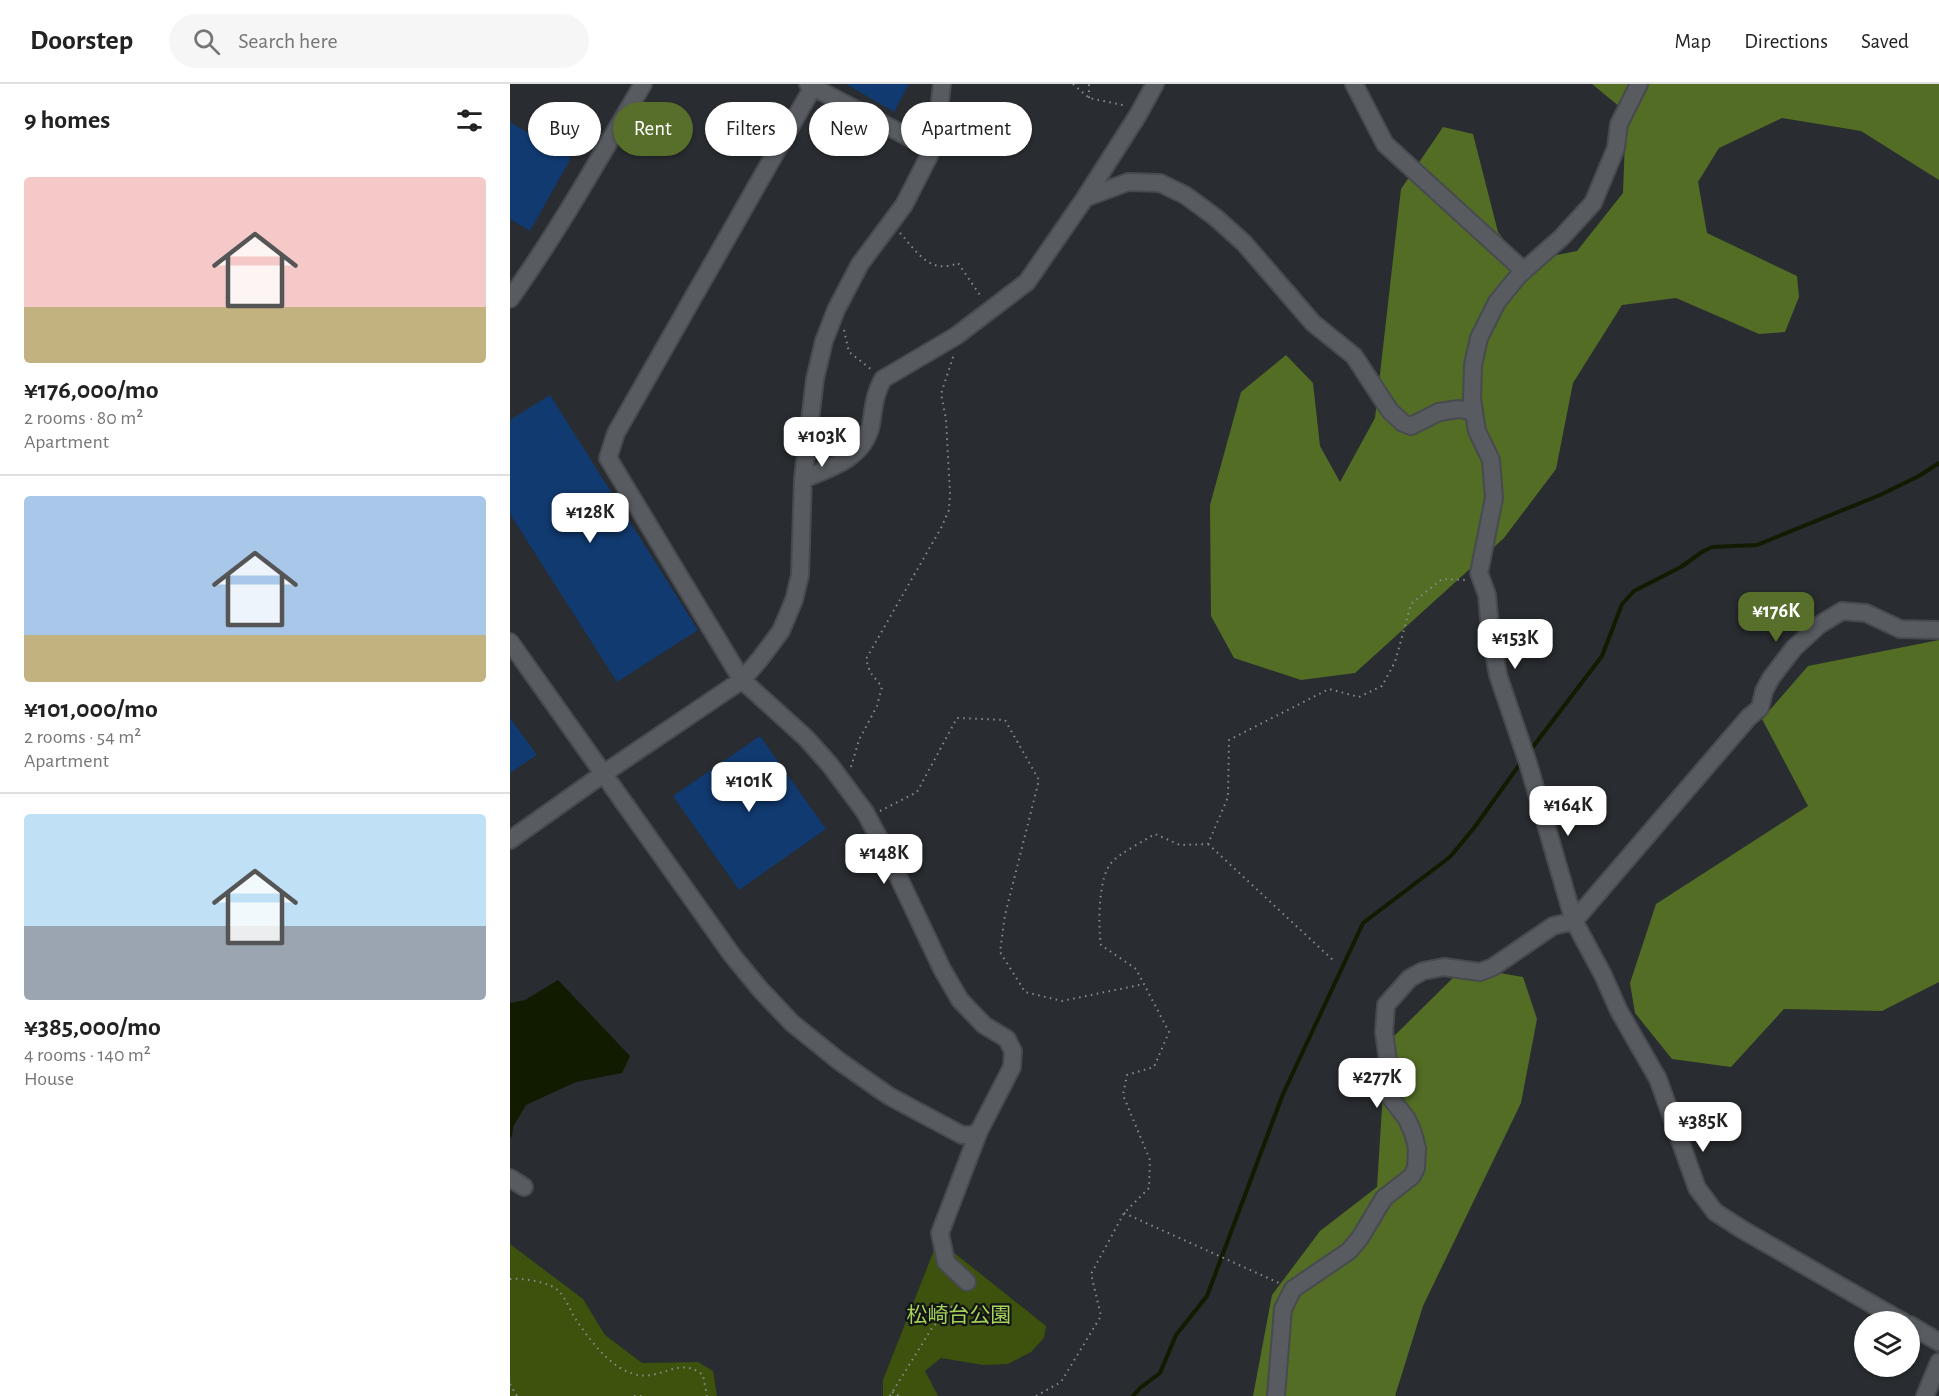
<!DOCTYPE html>
<meta charset="utf-8">
<style>
body{margin:0;font-family:"Alegreya Sans","Noto Sans JP",sans-serif;background:#f6f6f6;color:#222;height:100vh;display:flex;flex-direction:column;font-size:22px;white-space:nowrap}
*{box-sizing:border-box;margin:0}
p{font-size:20px;color:#767676}
.icon{flex:none;width:33px;height:33px;fill:none;stroke:currentColor;stroke-width:2;stroke-linecap:round;stroke-linejoin:round}
.map{position:relative;flex:1;overflow:hidden}
.side{display:flex;flex-direction:column;background:#fff;width:510px}
.side>*{flex:none}
.top-card{position:absolute;left:18px;top:18px;width:570px;height:54px;display:flex;gap:12px}
.fabs{position:absolute;left:1344px;top:1227px;display:grid;gap:12px}
.fabs a{display:grid;place-items:center;width:66px;height:66px;border-radius:50%;background:#fff;box-shadow:0 2px 4px #0004;font-size:30px}
.price{position:absolute;translate:-50% -51px;padding:0 14px;border-radius:12px;background:#fff;color:#222;font-size:20px;line-height:39px;filter:drop-shadow(0 2px 3px #0008)}
.price::after{content:'';position:absolute;left:50%;top:36px;width:18px;height:14px;margin-left:-9px;background:inherit;clip-path:polygon(0 0,100% 0,50% 100%)}
.price.active{background:#586e2b;color:#fff}
ul{padding:0;list-style:none}
li{display:grid;align-content:center;gap:12px;height:318px;padding:0 24px}
li+li{border-top:2px solid #e0e0e0}
li span{display:grid;place-items:center;height:186px;border-radius:6px;color:#555}
li>.icon{margin-inline-start:auto}
span .icon{width:108px;height:108px;fill:#fffc;stroke-width:1}
li b{font-size:26px}
h2{display:flex;justify-content:space-between;align-items:center;height:72px;padding:0 24px;font-size:26px}
.chip{padding:0 21px;border-radius:27px;background:#fff;box-shadow:0 2px 4px #0004;font-size:21px;line-height:54px}
.chip.active{background:#586e2b;color:#fff}
header{display:flex;align-items:center;gap:36px;box-sizing:border-box;height:84px;padding:0 30px;background:#fff;border-bottom:2px solid #e0e0e0}
header strong{font-size:28px}
nav{display:flex;gap:33px;margin-inline-start:auto;font-size:21px}
.search{width:420px;height:54px;background:#f6f6f6;display:flex;align-items:center;gap:15px;box-sizing:border-box;padding:0 21px;border-radius:33px;color:#767676;font-size:22px}
main{display:flex;flex:1;min-height:0}
.map>svg:first-child{display:block}
.green{fill:#3c520d}
.forest{fill:#536d25}
.water{fill:#111b00}
.lines{fill:none;stroke-linecap:round;stroke-linejoin:round}
.stream{stroke:#111b00;stroke-width:4}
.building{fill:#113a70}
.minor-casing{stroke:#474a4e;stroke-width:20}
.path{stroke:#8a8d90;stroke-width:2;stroke-dasharray:1.5 4.5;stroke-linecap:butt}
.minor{stroke:#585b60;stroke-width:16}
.labels{text-anchor:middle;dominant-baseline:central;stroke-width:4.5;stroke-linejoin:round;paint-order:stroke}
.park-label{font-size:21px;fill:#a5d357;stroke:#131416}
</style>
<header>
<strong>Doorstep</strong>
<div class="search"><svg class="icon" aria-label="search" viewBox="0 0 24 24"><circle cx="10" cy="10" r="6"/><path d="M15 15l6 6"/></svg>Search here</div>
<nav><a>Map</a><a>Directions</a><a>Saved</a></nav>
</header>
<main>
<section class="side">
<h2>9 homes<svg class="icon" aria-label="filters" viewBox="0 0 24 24"><path d="M4 7h16M4 17h16"/><circle cx="9" cy="7" r="2"/><circle cx="15" cy="17" r="2"/></svg></h2>
<ul>
<li><span style="background:linear-gradient(#f6c9c9 70%,#c2b280 0)"><svg class="icon" aria-label="home" viewBox="0 0 24 24"><path d="M3 11l9-7 9 7M6 9v11h12V9"/></svg></span><div><b>¥176,000/mo</b><p>2 rooms · 80 m²</p><p>Apartment</p></div></li>
<li><span style="background:linear-gradient(#a9c7e8 75%,#c2b280 0)"><svg class="icon" aria-label="home" viewBox="0 0 24 24"><path d="M3 11l9-7 9 7M6 9v11h12V9"/></svg></span><div><b>¥101,000/mo</b><p>2 rooms · 54 m²</p><p>Apartment</p></div></li>
<li><span style="background:linear-gradient(#bfe0f5 60%,#9aa5b1 0)"><svg class="icon" aria-label="home" viewBox="0 0 24 24"><path d="M3 11l9-7 9 7M6 9v11h12V9"/></svg></span><div><b>¥385,000/mo</b><p>4 rooms · 140 m²</p><p>House</p></div></li>
</ul>
</section>
<div class="map">
<svg width="1429" height="1312" viewBox="0 0 1429 1312">
<rect width="100%" height="100%" fill="#292c30"/>
<path class="green" d="M 428,1156 L 536,1242 L 534,1254 L 521,1268 L 498,1280 L 473,1281 L 431,1274 L 415,1287 L 428,1312 L 373,1312 L 373,1296 Z
M 0,1160 L 73,1215 L 95,1251 L 132,1279 L 188,1278 L 203,1287 L 207,1312 L 0,1312 Z"/>
<path class="forest" d="M 1082,0 L 1429,0 L 1429,96 L 1351,47 L 1272,34 L 1209,64 L 1188,98 L 1197,149 L 1287,192 L 1289,213 L 1275,248 L 1249,250 L 1166,214 L 1112,221 L 1063,299 L 1046,385 L 994,454 L 845,589 L 791,596 L 724,574 L 701,532 L 700,421 L 731,308 L 776,271 L 803,299 L 810,362 L 830,398 L 865,334 L 891,105 L 933,43 L 963,50 L 988,148 L 1011,178 L 1067,167 L 1113,109 L 1116,28 Z
M 1429,556 L 1429,898 L 1372,927 L 1274,925 L 1221,983 L 1162,975 L 1125,929 L 1120,899 L 1146,820 L 1298,722 L 1252,635 L 1298,582 Z
M 954,883 L 1013,893 L 1027,935 L 1011,1019 L 913,1222 L 885,1312 L 743,1312 L 762,1211 L 810,1147 L 867,1103 L 876,960 Z"/>
<path class="water" d="M 48,896 L 120,972 L 112,989 L 66,998 L 16,1021 L 3,1043 L 2,1054 L 0,1052 L 0,919 L 15,916 Z"/>
<g class="lines">
<path class="stream" d="M 1019,668 L 1092,572 L 1112,520 L 1124,507 L 1171,483 L 1192,468 L 1202,463 L 1247,461 L 1370,411 L 1409,392 L 1429,379
M 623,1312 L 630,1304 L 650,1289 L 666,1251 L 697,1212 L 773,1010 L 853,839 L 940,773 L 964,744 L 1012,677"/>
</g>
<path class="building" d="M 336,0 L 399,0 L 384,28 Z
M 0,38 L 61,74 L 20,147 L 0,135 Z
M 40,311 L 188,546 L 107,598 L 0,430 L 0,336 Z
M 0,634 L 27,671 L 0,689 Z
M 250,652 L 316,745 L 229,806 L 163,712 Z"/>
<g class="lines">
<g class="minor-casing">
<path id="minor" d="M 844,0 L 875,60 L 1014,187
M 1129,0 L 1109,40 L 1106,64 L 1083,119 L 1052,153 L 1009,191 L 987,218 L 969,254 L 963,281 L 962,315 L 964,328 L 967,347 L 981,376 L 984,414 L 969,489 L 977,511 L 980,545 L 988,591 L 1018,679 L 1064,837 L 1093,891 L 1109,927 L 1148,995 L 1187,1104 L 1205,1128 L 1233,1146 L 1393,1238
M 303,3 L 421,65
M 575,114 L 628,31 L 645,0
M 0,215 C 49,146 90,73 133,0
M 293,395 C 321,384 354,374 361,341 C 364,323 364,311 373,295 L 446,252 L 517,198 L 575,114 L 618,98 L 650,99 L 675,111 L 705,133 L 734,159 L 803,239 L 844,272 L 880,327 L 893,339 L 901,342 L 929,328 L 949,325 L 964,328
M 0,558 L 222,871 L 249,904 L 282,939 L 329,977 L 379,1012 L 452,1051 L 462,1051 L 469,1047 L 502,983 L 503,967 L 497,955 L 474,941 L 450,916 L 432,885 L 379,773 L 355,728 L 320,681 L 296,654 L 232,596 L 98,374 L 106,349 L 303,3 L 298,0
M 0,756 L 93,690 L 232,596 L 250,575 L 271,547 L 284,516 L 290,491 L 293,395 L 305,295 L 314,257 L 326,226 L 350,180 L 394,121 L 419,72 L 427,43 L 432,0
M 0,1094 L 14,1103
M 457,1198 L 436,1178 L 430,1149 L 469,1047
M 1400,1241 L 1429,1258
M 766,1312 L 773,1225 L 783,1205 L 839,1167 L 850,1154 L 874,1114 L 902,1092 L 906,1084 L 907,1064 L 903,1049 L 897,1035 L 880,1013 L 878,977 L 874,948 L 876,921 L 900,894 L 913,887 L 934,883 L 970,888 L 983,883 L 1043,842 L 1064,837 L 1239,633 L 1250,624 L 1254,607 L 1261,594 L 1284,564 L 1309,541 L 1332,527 L 1356,529 L 1390,545 L 1429,546
M 1415,1312 L 1429,1278"/>
</g>
<path class="path" d="M 563,0 L 579,14 L 617,22
M 579,14 L 579,0
M 390,149 C 407,168 420,191 448,179 L 472,214
M 334,246 L 339,268 L 362,286
M 341,683 L 349,656 L 367,622 L 372,603 L 360,588 L 356,575 L 431,444 L 439,426 L 440,410 L 436,335 L 431,310 L 444,270
M 370,727 L 407,708 L 447,634 L 495,636 L 529,696 L 495,831 L 490,868 L 515,908 L 552,917 L 634,900
M 698,760 L 825,878
M 614,1129 L 769,1199
M 0,1195 C 12,1194 30,1197 41,1202 C 54,1207 58,1223 65,1234 C 79,1255 99,1283 124,1290 C 151,1298 168,1271 193,1291 L 197,1312
M 0,1300 L 7,1312
M 382,1308 L 389,1312
M 124,1312 L 133,1312
M 380,1312 L 422,1244 L 446,1218
M 526,1312 L 551,1298 L 591,1232 L 581,1190 L 614,1129 L 639,1104 L 640,1076 L 613,1011 L 617,991 L 644,983 L 659,948 L 626,885 L 591,861 C 588,842 588,792 602,778 C 610,769 634,757 645,750 L 670,761 L 698,760 L 718,713 L 719,656 L 819,605 L 849,613 L 872,602 L 885,578 L 901,520 L 932,495 L 957,496"/>
<use href="#minor" class="minor"/>
</g>
<g class="labels">
<g class="park-label">
<text x="449" y="1231">松崎台公園</text>
</g>
</g>
</svg>
<div class="fabs">
<a><svg class="icon" aria-label="layers" viewBox="0 0 24 24"><path d="M12 4l9 5-9 5-9-5zM3 14l9 5 9-5"/></svg></a>
</div>
<b class="price" style="left:312px;top:384px">¥103K</b>
<b class="price" style="left:80px;top:460px">¥128K</b>
<b class="price active" style="left:1266px;top:559px">¥176K</b>
<b class="price" style="left:1005px;top:586px">¥153K</b>
<b class="price" style="left:239px;top:729px">¥101K</b>
<b class="price" style="left:1058px;top:753px">¥164K</b>
<b class="price" style="left:374px;top:801px">¥148K</b>
<b class="price" style="left:867px;top:1025px">¥277K</b>
<b class="price" style="left:1193px;top:1069px">¥385K</b>
<div class="top-card">
<a class="chip">Buy</a>
<a class="chip active">Rent</a>
<a class="chip">Filters</a>
<a class="chip">New</a>
<a class="chip">Apartment</a>
</div>
</div>
</main>
